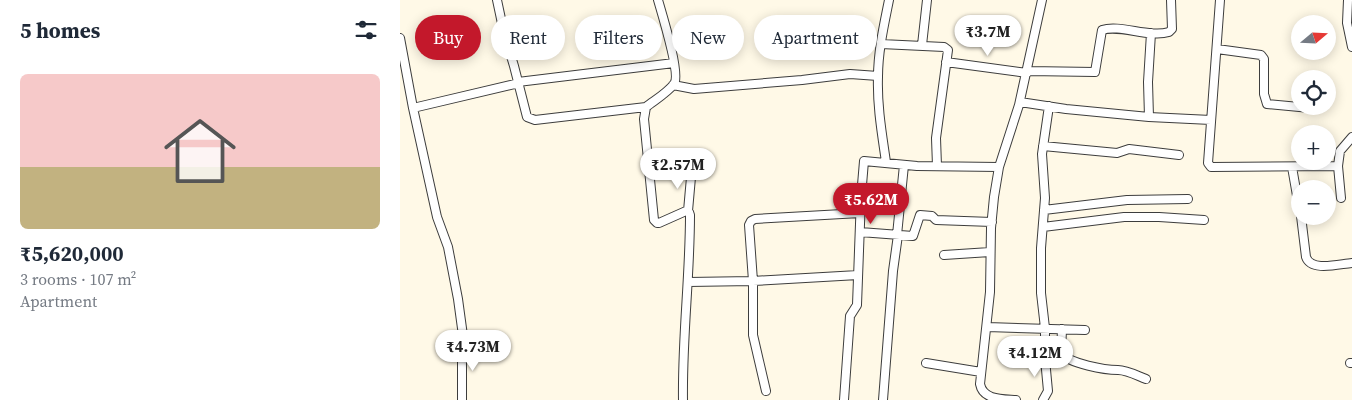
<!DOCTYPE html>
<meta charset="utf-8">
<style>
body{margin:0;font-family:"Source Serif 4",serif;background:#f6f6f7;color:#1f2937;height:100vh;display:flex;flex-direction:column;font-size:19px;white-space:nowrap}
*{box-sizing:border-box;margin:0}
p{font-size:16px;color:#747a83}
.icon{flex:none;width:28px;height:28px;fill:none;stroke:currentColor;stroke-width:2;stroke-linecap:round;stroke-linejoin:round}
.map{position:relative;flex:1;overflow:hidden}
.drawer{display:flex;flex-direction:column;background:#fff;width:400px}
.drawer>*{flex:none}
.hud{position:absolute;left:15px;top:15px;width:475px;height:45px;display:flex;gap:10px}
.needle{width:32px;rotate:71deg}
.buttons{position:absolute;left:891px;top:15px;display:grid;gap:10px}
.buttons a{display:grid;place-items:center;width:45px;height:45px;border-radius:50%;background:#fff;box-shadow:0 2px 12px #0003;font-size:25px}
.price{position:absolute;translate:-50% -42px;padding:0 11px;border-radius:18px;background:#fff;color:#222;font-size:16px;line-height:32px;filter:drop-shadow(0 1px 2px #0008)}
.price::after{content:'';position:absolute;left:50%;top:30px;width:15px;height:11px;margin-left:-8px;background:inherit;clip-path:polygon(0 0,100% 0,50% 100%)}
.price.selected{background:#c3182b;color:#fff}
ul{padding:0;list-style:none}
li{display:grid;align-content:center;gap:10px;height:265px;padding:0 20px}
li span{display:grid;place-items:center;height:155px;border-radius:8px;color:#555}
li>.icon{margin-inline-start:auto}
span .icon{width:90px;height:90px;fill:#fffc;stroke-width:1}
li b{font-size:21px}
h2{display:flex;justify-content:space-between;align-items:center;height:60px;padding:0 20px;font-size:21px}
.pill{padding:0 18px;border-radius:22px;background:#fff;box-shadow:0 2px 12px #0003;font-size:18px;line-height:45px}
.pill.selected{background:#c3182b;color:#fff}
main{display:flex;flex:1;min-height:0}
.map>svg:first-child{display:block}
.lines{fill:none;stroke-linecap:round;stroke-linejoin:round}
.street-casing{stroke:#3d3d3d;stroke-width:10}
.street{stroke:#fff;stroke-width:8}
</style>
<main>
<section class="drawer">
<h2>5 homes<svg class="icon" aria-label="filters" viewBox="0 0 24 24"><path d="M4 7h16M4 17h16"/><circle cx="9" cy="7" r="2"/><circle cx="15" cy="17" r="2"/></svg></h2>
<ul>
<li><span style="background:linear-gradient(#f6c9c9 60%,#c2b280 0)"><svg class="icon" aria-label="home" viewBox="0 0 24 24"><path d="M3 11l9-7 9 7M6 9v11h12V9"/></svg></span><div><b>₹5,620,000</b><p>3 rooms · 107 m²</p><p>Apartment</p></div></li>
</ul>
</section>
<div class="map">
<svg width="952" height="400" viewBox="0 0 952 400">
<rect width="100%" height="100%" fill="#fff9e7"/>
<g class="lines">
<g class="street-casing">
<path id="street" d="M 97,0 L 104,33 L 114,66 L 127,117 L 135,120 L 246,107
M 258,0 C 262,14 281,75 274,84 C 267,93 255,100 246,107 L 244,119 L 254,220 L 257,223 L 259,223 L 286,211 L 289,212 L 290,215 C 290,277 282,338 283,400
M 820,0 L 808,163 L 811,167 L 938,166 L 940,151 L 952,137
M 948,0 L 947,23 L 952,47
M 0,38 L 13,108 L 37,217 L 48,247 L 58,299 L 64,343 L 62,363 L 62,400
M 481,44 L 544,47 L 548,50 L 536,138 L 537,166
M 522,45 L 527,0
M 817,49 L 861,55 L 864,59 L 864,94 L 867,104 L 910,108
M 546,62 L 627,73
M 628,71 L 695,72 L 702,30 C 720,24 749,38 769,32 L 772,29 L 771,0
M 118,82 L 274,63
M 273,85 L 294,89 L 402,80 L 450,74 L 478,76
M 620,102 L 666,109 L 749,117 L 811,120
M 13,108 L 119,83
M 749,117 L 748,82 L 751,33
M 643,146 L 717,153 L 729,149 L 779,155
M 486,162 C 482,134 477,106 478,77 C 478,51 484,25 489,0
M 938,166 L 941,198
M 892,167 L 900,213
M 644,210 L 727,200 L 788,199
M 288,211 L 292,166
M 901,216 L 906,257 C 911,272 939,264 952,263
M 643,227 L 724,217 L 759,217 L 804,220
M 460,232 L 513,236 L 520,215 L 532,216 L 536,220 L 592,222
M 497,235 L 504,165
M 544,255 L 590,252
M 288,282 L 353,281 L 458,275
M 587,327 L 685,330
M 662,329 L 661,353 C 670,364 705,370 718,370 C 727,370 738,376 746,379
M 526,363 L 581,372
M 950,363 L 952,363
M 366,391 L 353,335 L 353,281 L 349,225 L 351,221 L 355,219 L 460,213
M 444,400 L 450,316 L 457,305 L 461,197 L 464,161 L 517,166 L 599,167
M 483,400 L 493,271 L 498,235
M 616,400 C 602,399 583,400 580,384 L 590,292 L 591,228 L 594,197 L 599,167 L 619,105 L 642,0
M 643,400 L 648,391 L 645,359 L 645,328 L 641,293 L 641,248 L 645,198 L 642,154 L 649,106"/>
</g>
<use href="#street" class="street"/>
</g>
</svg>
<div class="buttons">
<a><svg class="needle" viewBox="-14 -14 28 28"><path d="M0-13l5 13h-10z" fill="#e53935"/><path d="M0 13l5-13h-10z" fill="#747a83"/></svg></a>
<a><svg class="icon" aria-label="locate" viewBox="0 0 24 24"><circle cx="12" cy="12" r="6"/><path d="M12 2v4M12 18v4M2 12h4M18 12h4"/></svg></a>
<a>+</a>
<a>−</a>
</div>
<b class="price" style="left:588px;top:57px">₹3.7M</b>
<b class="price" style="left:278px;top:190px">₹2.57M</b>
<b class="price selected" style="left:471px;top:225px">₹5.62M</b>
<b class="price" style="left:73px;top:372px">₹4.73M</b>
<b class="price" style="left:635px;top:378px">₹4.12M</b>
<div class="hud">
<a class="pill selected">Buy</a>
<a class="pill">Rent</a>
<a class="pill">Filters</a>
<a class="pill">New</a>
<a class="pill">Apartment</a>
</div>
</div>
</main>
